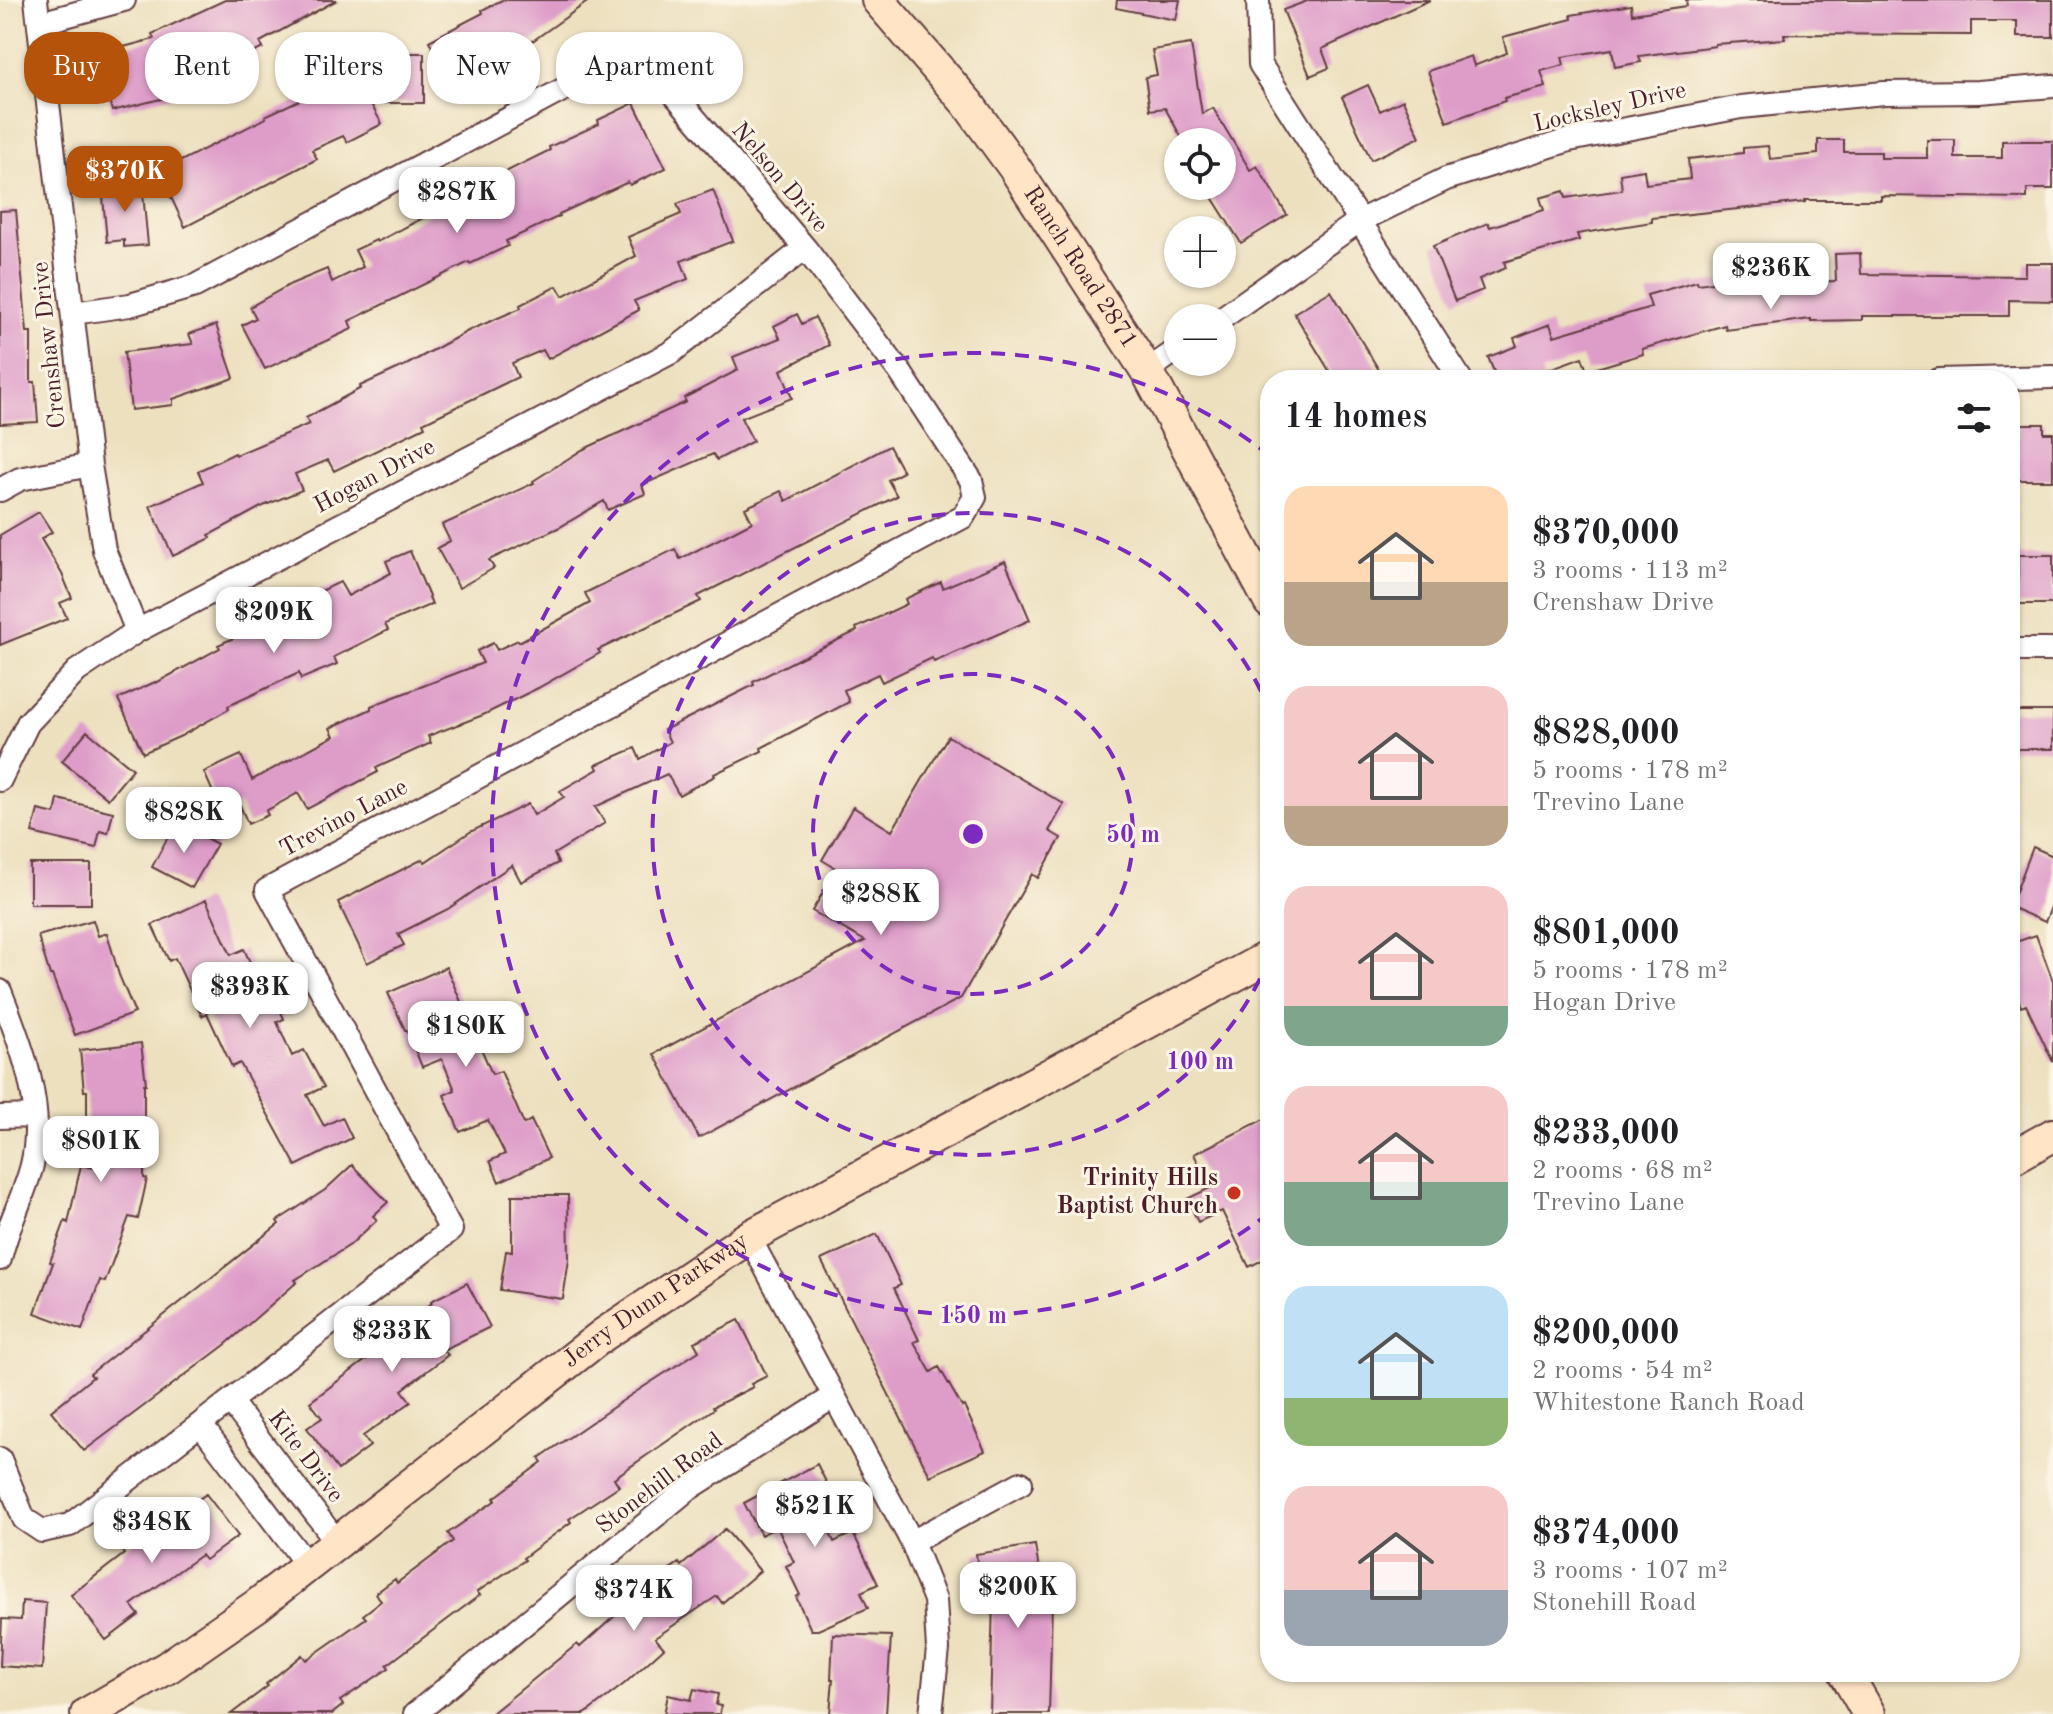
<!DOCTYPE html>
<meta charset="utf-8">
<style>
body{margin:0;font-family:"Old Standard TT",serif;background:#f2f2f2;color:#202124;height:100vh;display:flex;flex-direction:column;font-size:30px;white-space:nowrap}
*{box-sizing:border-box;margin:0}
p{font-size:26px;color:#757577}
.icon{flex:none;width:44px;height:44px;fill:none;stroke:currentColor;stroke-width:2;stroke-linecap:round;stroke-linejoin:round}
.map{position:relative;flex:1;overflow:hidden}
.drawer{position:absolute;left:1260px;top:370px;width:760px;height:1312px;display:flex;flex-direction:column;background:#fff;border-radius:32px;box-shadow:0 2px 6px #0004}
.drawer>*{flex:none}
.top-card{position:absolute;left:24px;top:32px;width:760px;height:72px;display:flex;gap:16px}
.buttons{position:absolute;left:1164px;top:128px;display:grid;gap:16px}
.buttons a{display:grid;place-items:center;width:72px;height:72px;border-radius:50%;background:#fff;box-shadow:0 2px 6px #0004;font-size:40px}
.price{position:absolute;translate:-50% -68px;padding:0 18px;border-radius:16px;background:#fff;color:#222;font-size:26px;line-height:52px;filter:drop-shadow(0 2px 4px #0008)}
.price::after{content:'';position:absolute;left:50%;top:48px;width:24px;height:18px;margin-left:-12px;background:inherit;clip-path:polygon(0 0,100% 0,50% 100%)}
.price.on{background:#b45309;color:#fff}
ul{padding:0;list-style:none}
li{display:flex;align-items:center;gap:24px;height:200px;padding:0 24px}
li span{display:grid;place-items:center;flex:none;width:224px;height:160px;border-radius:24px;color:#555}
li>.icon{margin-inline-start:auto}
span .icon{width:96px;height:96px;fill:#fffc;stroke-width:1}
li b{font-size:34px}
h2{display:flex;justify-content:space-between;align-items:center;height:96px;padding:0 24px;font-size:34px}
.chip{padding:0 28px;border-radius:32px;background:#fff;box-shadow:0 2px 6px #0004;font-size:28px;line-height:72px}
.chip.on{background:#b45309;color:#fff}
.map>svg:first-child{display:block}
.building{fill:#de9cc9}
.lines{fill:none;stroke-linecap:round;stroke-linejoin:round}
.street-casing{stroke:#623c41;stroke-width:26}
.secondary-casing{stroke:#623c41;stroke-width:36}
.street{stroke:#fff;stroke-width:22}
.secondary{stroke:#ffe4c6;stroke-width:32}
.ring{fill:none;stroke:#7b2cbf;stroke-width:4;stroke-dasharray:14 10}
.poi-dot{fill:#c8321e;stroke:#fcf5e5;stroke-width:3}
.labels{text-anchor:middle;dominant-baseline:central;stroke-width:6;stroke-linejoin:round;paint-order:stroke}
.street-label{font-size:24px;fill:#4a1f2b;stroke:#fcf5e5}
.poi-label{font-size:24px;font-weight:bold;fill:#4a1f2b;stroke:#fcf5e5;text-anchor:end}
.centre{fill:#7b2cbf;stroke:#fcf5e5;stroke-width:4}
.ring-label{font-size:24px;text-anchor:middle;font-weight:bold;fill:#7b2cbf;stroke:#fcf5e5;stroke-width:6;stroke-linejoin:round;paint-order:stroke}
</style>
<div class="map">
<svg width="2053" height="1714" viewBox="0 0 2053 1714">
<rect width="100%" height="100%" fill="#fcf5e5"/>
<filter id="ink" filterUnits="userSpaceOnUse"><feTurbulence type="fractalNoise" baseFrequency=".0125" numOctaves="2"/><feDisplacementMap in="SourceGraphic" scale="16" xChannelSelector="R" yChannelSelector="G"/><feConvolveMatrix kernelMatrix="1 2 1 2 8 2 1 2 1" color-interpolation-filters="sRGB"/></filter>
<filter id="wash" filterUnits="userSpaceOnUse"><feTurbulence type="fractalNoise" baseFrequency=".006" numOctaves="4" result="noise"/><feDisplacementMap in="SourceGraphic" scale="32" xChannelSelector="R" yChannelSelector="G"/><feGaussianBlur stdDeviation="1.8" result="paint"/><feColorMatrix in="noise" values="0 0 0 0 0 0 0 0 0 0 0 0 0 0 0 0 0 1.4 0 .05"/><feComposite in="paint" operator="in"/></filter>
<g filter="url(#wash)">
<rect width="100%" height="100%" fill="#ede0bf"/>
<g id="blocks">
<path class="building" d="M 225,0 L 337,0 L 260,42 L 263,48 L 213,73 L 215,78 L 173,96 L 112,111 L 99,62 L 115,59 L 112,50 L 154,39 L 152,34 Z
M 502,0 L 590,0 L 534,40 L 452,85 L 429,41 L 483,13 L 482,10 Z
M 1117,0 L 1180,0 L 1176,20 L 1116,8 Z
M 1310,0 L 1430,0 L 1322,49 L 1329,68 L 1310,76 L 1283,10 Z
M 1686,0 L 2053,0 L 2053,37 L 2017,37 L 2017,21 L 1971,21 L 1971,35 L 1784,34 L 1785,39 L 1715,44 L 1715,46 L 1639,56 L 1641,62 L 1615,67 L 1612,49 L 1562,57 L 1564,65 L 1541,71 L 1546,87 L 1504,98 L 1505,101 L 1447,122 L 1428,71 L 1471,56 L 1474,66 L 1507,53 L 1503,37 L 1572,19 L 1571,15 L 1631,5 L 1632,14 L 1687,6 Z
M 1191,44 L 1202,114 L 1213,108 L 1250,170 L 1257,166 L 1287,215 L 1241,243 L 1210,194 L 1222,187 L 1222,142 L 1184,142 L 1165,108 L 1150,110 L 1145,77 L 1157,75 L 1152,50 Z
M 385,53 L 424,53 L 424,103 L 385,103 Z
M 351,68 L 382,124 L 347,142 L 343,136 L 312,150 L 317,159 L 185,227 L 159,172 L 266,118 L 265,116 L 319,91 L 316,87 Z
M 1368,85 L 1380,111 L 1403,100 L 1420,137 L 1371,160 L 1342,97 Z
M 634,103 L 666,168 L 630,185 L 628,182 L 559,214 L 560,216 L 506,241 L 508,246 L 470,264 L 469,262 L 349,321 L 352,329 L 265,369 L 242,325 L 256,318 L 250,307 L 291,284 L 327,269 L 332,282 L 363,267 L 355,250 L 376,240 L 377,242 L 444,207 L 442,203 L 550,150 L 549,147 L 599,124 L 598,120 Z
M 1818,140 L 1844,140 L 1844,152 L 1881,152 L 1881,158 L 1927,158 L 1927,140 L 1955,140 L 1955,158 L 2002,158 L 2002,141 L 2053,141 L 2053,189 L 2027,189 L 2027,198 L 1881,196 L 1881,200 L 1805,200 L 1805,202 L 1652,218 L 1652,222 L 1577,234 L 1579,240 L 1504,262 L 1506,268 L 1479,279 L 1483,290 L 1455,301 L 1433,246 L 1488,223 L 1490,227 L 1544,210 L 1540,198 L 1564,191 L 1566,198 L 1622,190 L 1620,174 L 1644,170 L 1646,184 L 1690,179 L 1688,159 L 1743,153 L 1743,148 L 1768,146 L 1770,159 L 1818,154 Z
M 142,183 L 148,245 L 124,247 L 124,240 L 107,242 L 102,186 Z
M 713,190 L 733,241 L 681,261 L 688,279 L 634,301 L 639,310 L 548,359 L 543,350 L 512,363 L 518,377 L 423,423 L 425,427 L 334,471 L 328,460 L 295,474 L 302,490 L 261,507 L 209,535 L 211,538 L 173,556 L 150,506 L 203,482 L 198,471 L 235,453 L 236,455 L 309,424 L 306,418 L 361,388 L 360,386 L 408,364 L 468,331 L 521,308 L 520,305 L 557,286 L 563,296 L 636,256 L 628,237 L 681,214 L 677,204 Z
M 16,210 L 27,332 L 31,332 L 31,382 L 35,382 L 38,422 L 0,424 L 0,211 Z
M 1860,253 L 1861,274 L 2025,276 L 2025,263 L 2053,263 L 2053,301 L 2009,300 L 2009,316 L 1862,316 L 1862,320 L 1811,321 L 1811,319 L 1726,330 L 1725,325 L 1642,349 L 1643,354 L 1587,371 L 1582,357 L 1541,372 L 1544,380 L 1514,380 L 1511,374 L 1497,379 L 1488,357 L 1517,346 L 1514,338 L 1550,324 L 1554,336 L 1651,307 L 1647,295 L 1697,281 L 1698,284 L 1780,273 L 1781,283 L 1836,281 L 1835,254 Z
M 1331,291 L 1385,380 L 1335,380 L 1294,313 Z
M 797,314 L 802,324 L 815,317 L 829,345 L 781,370 L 792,398 L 741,418 L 753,441 L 717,460 L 713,454 L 642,485 L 645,494 L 608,510 L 604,501 L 560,527 L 489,560 L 494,568 L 459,588 L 437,548 L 450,541 L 442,525 L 534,483 L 533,481 L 582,450 L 686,402 L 684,398 L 738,370 L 733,357 L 780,338 L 774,326 Z
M 216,325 L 234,378 L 173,399 L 173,405 L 131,410 L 124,352 L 193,344 L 189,334 Z
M 2018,424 L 2044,424 L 2044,433 L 2053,433 L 2053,480 L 2017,480 Z
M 889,446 L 903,472 L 888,480 L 897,496 L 698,596 L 701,601 L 598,650 L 600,653 L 538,688 L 483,715 L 428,736 L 431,743 L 376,768 L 378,772 L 307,809 L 298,793 L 266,811 L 268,815 L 248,824 L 239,803 L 227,824 L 204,772 L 241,755 L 252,780 L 334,736 L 330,728 L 371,709 L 371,706 L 483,663 L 477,651 L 493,643 L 497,650 L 518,640 L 519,642 L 590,603 L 585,593 L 675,549 L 680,559 L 752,522 L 745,508 L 781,491 L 786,501 Z
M 39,512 L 52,532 L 41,539 L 62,574 L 72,598 L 60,603 L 67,618 L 0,645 L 0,535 Z
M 410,551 L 432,604 L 385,624 L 388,630 L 334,657 L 337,664 L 301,679 L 299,673 L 228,706 L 229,709 L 181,736 L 143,753 L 118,699 L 155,682 L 156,683 L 220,648 L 218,645 L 254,629 L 257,636 L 293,622 L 288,609 L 323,595 L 321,591 L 340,582 L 348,596 L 391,573 L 386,561 Z
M 2018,555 L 2053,555 L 2053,604 L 2018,604 Z
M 1005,561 L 1030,620 L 934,662 L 932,658 L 882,682 L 878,674 L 844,690 L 849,702 L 761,748 L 762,751 L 714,774 L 715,776 L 679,795 L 667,774 L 595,807 L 605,823 L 554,854 L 558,863 L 521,882 L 512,865 L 448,909 L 398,934 L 404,945 L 367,963 L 338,902 L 423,859 L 425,862 L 470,832 L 528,804 L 534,815 L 564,797 L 560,791 L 598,769 L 596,765 L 635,748 L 640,759 L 670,742 L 664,730 L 754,685 L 753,682 L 802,657 L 857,631 L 856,628 L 907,604 L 905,599 L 941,582 L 943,588 Z
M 2010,711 L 2053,711 L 2053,749 L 2010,749 Z
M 87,731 L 133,769 L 108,799 L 62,761 Z
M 948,736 L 1064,804 L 1049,831 L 1061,838 L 1038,878 L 1032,874 L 961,998 L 699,1138 L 654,1054 L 865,941 L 812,911 L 837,869 L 822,860 L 853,807 L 892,831 Z
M 58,799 L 113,812 L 108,833 L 100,831 L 96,848 L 32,833 L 38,810 L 55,814 Z
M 176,822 L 217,844 L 192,888 L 152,867 Z
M 2033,847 L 2053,856 L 2053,902 L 2045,922 L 2010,907 Z
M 30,864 L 91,864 L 91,904 L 30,904 Z
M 206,900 L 231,955 L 244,949 L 269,1003 L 276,1000 L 284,1019 L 277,1022 L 292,1056 L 304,1050 L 324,1087 L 307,1095 L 324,1126 L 342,1117 L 352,1138 L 296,1166 L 240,1063 L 232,1067 L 207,1013 L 202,1016 L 175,958 L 169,961 L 152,925 Z
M 93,920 L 98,936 L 107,933 L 119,975 L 135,1013 L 75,1035 L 52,975 L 50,975 L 38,936 Z
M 2036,935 L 2053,981 L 2053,1062 L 2026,1005 L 2021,1007 L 2010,976 L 2010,944 Z
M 446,967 L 492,1074 L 501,1071 L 524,1124 L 531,1120 L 549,1158 L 499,1182 L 490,1161 L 505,1154 L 488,1120 L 460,1132 L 444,1095 L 455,1090 L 442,1059 L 422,1067 L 407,1030 L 405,1030 L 388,993 Z
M 141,1043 L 146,1084 L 144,1084 L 144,1178 L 147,1179 L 138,1219 L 129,1217 L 105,1282 L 100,1280 L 82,1330 L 35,1313 L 53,1263 L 50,1262 L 65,1221 L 68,1223 L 81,1165 L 103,1170 L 103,1133 L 87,1133 L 87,1091 L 84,1091 L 80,1050 Z
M 1270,1116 L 1270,1256 L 1249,1267 L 1222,1211 L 1198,1222 L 1187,1199 L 1210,1188 L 1194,1154 Z
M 352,1165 L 388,1202 L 373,1216 L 377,1220 L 350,1245 L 295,1280 L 297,1282 L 225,1345 L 84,1451 L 51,1411 L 93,1377 L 90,1374 L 279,1224 L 277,1221 L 325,1190 Z
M 512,1195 L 568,1195 L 569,1259 L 563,1299 L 500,1290 L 506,1251 L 512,1252 Z
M 877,1234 L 901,1285 L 894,1288 L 919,1340 L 914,1342 L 931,1372 L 939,1367 L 962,1407 L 964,1406 L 985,1451 L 930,1476 L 821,1260 Z
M 467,1283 L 490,1327 L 443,1350 L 448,1355 L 402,1390 L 411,1402 L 363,1436 L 370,1446 L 338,1470 L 307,1428 L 322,1418 L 310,1402 L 387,1344 L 384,1340 L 432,1303 L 431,1301 Z
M 739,1320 L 767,1376 L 751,1384 L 753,1387 L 713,1407 L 714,1409 L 614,1478 L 619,1486 L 569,1519 L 571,1522 L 523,1558 L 525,1560 L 477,1592 L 480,1595 L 387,1665 L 389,1668 L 340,1701 L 343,1705 L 332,1714 L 231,1714 L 268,1686 L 266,1684 L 302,1655 L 306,1660 L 366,1618 L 363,1615 L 381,1601 L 376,1593 L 395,1579 L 397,1583 L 453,1541 L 448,1533 L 496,1500 L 494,1498 L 542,1462 L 539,1458 L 631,1395 L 699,1351 L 694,1342 Z
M 817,1464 L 833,1496 L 817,1505 L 834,1542 L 853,1533 L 878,1584 L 861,1592 L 868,1608 L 818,1630 L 811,1630 L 796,1597 L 800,1595 L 786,1566 L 794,1562 L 777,1527 L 761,1535 L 744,1503 Z
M 206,1494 L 238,1536 L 205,1560 L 201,1555 L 131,1605 L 139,1615 L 106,1640 L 71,1595 L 124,1554 L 122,1551 L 155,1527 L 157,1530 Z
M 725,1529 L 760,1571 L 722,1603 L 717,1596 L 655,1638 L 664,1648 L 624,1684 L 585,1714 L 491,1714 L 577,1644 L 580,1647 L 636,1597 L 633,1594 L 679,1563 L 681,1566 Z
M 1035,1545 L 1039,1570 L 1046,1569 L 1052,1602 L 1049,1714 L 990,1714 L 993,1599 L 983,1600 L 976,1554 Z
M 22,1601 L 46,1603 L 42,1669 L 0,1666 L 2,1619 L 21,1620 Z
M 833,1634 L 891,1636 L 886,1714 L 830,1714 L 833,1679 L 831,1679 Z
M 694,1689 L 718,1694 L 716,1705 L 721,1706 L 720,1714 L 664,1714 L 668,1695 L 691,1700 Z"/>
</g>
</g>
<g filter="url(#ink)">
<use href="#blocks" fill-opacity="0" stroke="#623c41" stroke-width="2"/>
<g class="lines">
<g class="street-casing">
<path id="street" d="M 36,0 L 90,465 L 104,550 L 137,631
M 1258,0 L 1260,64 L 1461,380
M 40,23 L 124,0
M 1222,318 L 1359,221 L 1446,179 L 1569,140 L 1741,107 L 1884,93 L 1979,92 L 2053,86
M 1147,371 L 1178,349
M 1939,380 L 2053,377
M 0,490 L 20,479 L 90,465
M 2010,650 L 2053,650
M 0,780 L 28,723 L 77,671 L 137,631 L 672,352 L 805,248
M 0,991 C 21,1044 46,1107 32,1165 C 24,1197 7,1226 0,1259
M 0,1117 L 35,1116
M 749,1237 L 912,1542 L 935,1600 L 938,1649 L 931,1714
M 231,1402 L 337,1542
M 201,1425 L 307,1565
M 0,1459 L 24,1519 L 42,1531 L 70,1525 L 451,1230 L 267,890 L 963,517 L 975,497 L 971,480 L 900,372 L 805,248 L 652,68 L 632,61 L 611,64 L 195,286 L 130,305 L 73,313
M 912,1542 L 1021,1483
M 415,1714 L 687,1490 L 833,1397"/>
</g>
<g class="secondary-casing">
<g id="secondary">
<path id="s1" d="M 878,0 L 968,104 L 1014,167 L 1147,371 L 1270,602"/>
<path d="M 2010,1159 L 2053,1135"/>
<path d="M 1845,1672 L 1869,1714"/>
<path id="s2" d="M 87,1714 L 168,1667 L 256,1606 L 603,1335 L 749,1237 L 1270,956"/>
</g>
</g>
<use href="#street" class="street"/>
<use href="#secondary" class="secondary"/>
</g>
</g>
<g class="ring">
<circle cx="973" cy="834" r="160"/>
<path d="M1270 957A321 321 0 1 1 1270 711"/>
<path d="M1269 1213A481 481 0 1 1 1269 455"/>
</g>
<circle class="poi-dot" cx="1234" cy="1193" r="8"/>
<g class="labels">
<g class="street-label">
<text transform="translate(1610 108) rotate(-13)">Locksley Drive</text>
<text transform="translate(779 178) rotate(50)">Nelson Drive</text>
<text stroke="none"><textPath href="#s1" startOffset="336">Ranch Road 2871</textPath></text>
<text transform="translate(50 345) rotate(-96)">Crenshaw Drive</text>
<text transform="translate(375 477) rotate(-28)">Hogan Drive</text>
<text transform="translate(344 819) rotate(-28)">Trevino Lane</text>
<text stroke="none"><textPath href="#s2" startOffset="704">Jerry Dunn Parkway</textPath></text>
<text transform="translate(305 1457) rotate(53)">Kite Drive</text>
<text transform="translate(660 1484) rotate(-37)">Stonehill Road</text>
</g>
<g class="poi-label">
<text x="1218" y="1179">Trinity Hills<tspan x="1218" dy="28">Baptist Church</tspan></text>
</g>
</g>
<circle cx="973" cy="834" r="12" class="centre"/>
<g class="ring-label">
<text x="1133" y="842">50 m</text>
<text x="1200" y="1069">100 m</text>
<text x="973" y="1323">150 m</text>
</g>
</svg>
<div class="buttons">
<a><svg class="icon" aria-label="locate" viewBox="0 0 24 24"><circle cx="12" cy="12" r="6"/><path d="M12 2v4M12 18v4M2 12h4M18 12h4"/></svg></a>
<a>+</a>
<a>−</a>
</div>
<b class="price on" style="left:125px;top:214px">$370K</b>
<b class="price" style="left:457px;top:235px">$287K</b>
<b class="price" style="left:1771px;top:311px">$236K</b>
<b class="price" style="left:274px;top:655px">$209K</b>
<b class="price" style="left:184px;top:855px">$828K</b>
<b class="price" style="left:881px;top:937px">$288K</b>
<b class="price" style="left:250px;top:1030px">$393K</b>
<b class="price" style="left:466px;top:1069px">$180K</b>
<b class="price" style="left:101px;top:1184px">$801K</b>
<b class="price" style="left:392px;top:1374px">$233K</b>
<b class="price" style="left:815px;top:1549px">$521K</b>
<b class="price" style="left:152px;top:1565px">$348K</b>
<b class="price" style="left:1018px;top:1630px">$200K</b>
<b class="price" style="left:634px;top:1633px">$374K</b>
<div class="top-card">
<a class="chip on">Buy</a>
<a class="chip">Rent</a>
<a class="chip">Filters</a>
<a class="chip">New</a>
<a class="chip">Apartment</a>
</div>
<section class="drawer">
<h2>14 homes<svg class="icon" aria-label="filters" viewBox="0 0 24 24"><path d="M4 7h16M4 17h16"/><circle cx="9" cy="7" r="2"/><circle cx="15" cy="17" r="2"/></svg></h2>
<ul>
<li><span style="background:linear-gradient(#ffd9b3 60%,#b9a48a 0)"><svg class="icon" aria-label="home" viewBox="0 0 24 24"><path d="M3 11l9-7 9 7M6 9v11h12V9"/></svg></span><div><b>$370,000</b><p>3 rooms · 113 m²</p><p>Crenshaw Drive</p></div></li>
<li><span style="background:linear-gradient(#f6c9c9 75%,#b9a48a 0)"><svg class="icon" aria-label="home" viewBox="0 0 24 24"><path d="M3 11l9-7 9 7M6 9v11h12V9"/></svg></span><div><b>$828,000</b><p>5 rooms · 178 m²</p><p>Trevino Lane</p></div></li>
<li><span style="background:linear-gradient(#f6c9c9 75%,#7fa58c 0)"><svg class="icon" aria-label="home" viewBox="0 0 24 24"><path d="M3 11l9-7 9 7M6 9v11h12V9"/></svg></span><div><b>$801,000</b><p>5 rooms · 178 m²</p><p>Hogan Drive</p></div></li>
<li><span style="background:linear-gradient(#f6c9c9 60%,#7fa58c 0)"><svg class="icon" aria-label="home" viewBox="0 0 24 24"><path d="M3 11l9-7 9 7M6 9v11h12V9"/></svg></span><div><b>$233,000</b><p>2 rooms · 68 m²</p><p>Trevino Lane</p></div></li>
<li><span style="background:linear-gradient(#bfe0f5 70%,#8fb573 0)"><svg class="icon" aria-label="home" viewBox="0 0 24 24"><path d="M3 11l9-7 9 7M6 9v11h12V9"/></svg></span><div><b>$200,000</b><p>2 rooms · 54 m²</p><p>Whitestone Ranch Road</p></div></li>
<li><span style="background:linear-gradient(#f6c9c9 65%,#9aa5b1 0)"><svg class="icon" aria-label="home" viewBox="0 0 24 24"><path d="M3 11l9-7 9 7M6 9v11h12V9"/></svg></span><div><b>$374,000</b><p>3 rooms · 107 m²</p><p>Stonehill Road</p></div></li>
</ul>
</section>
</div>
